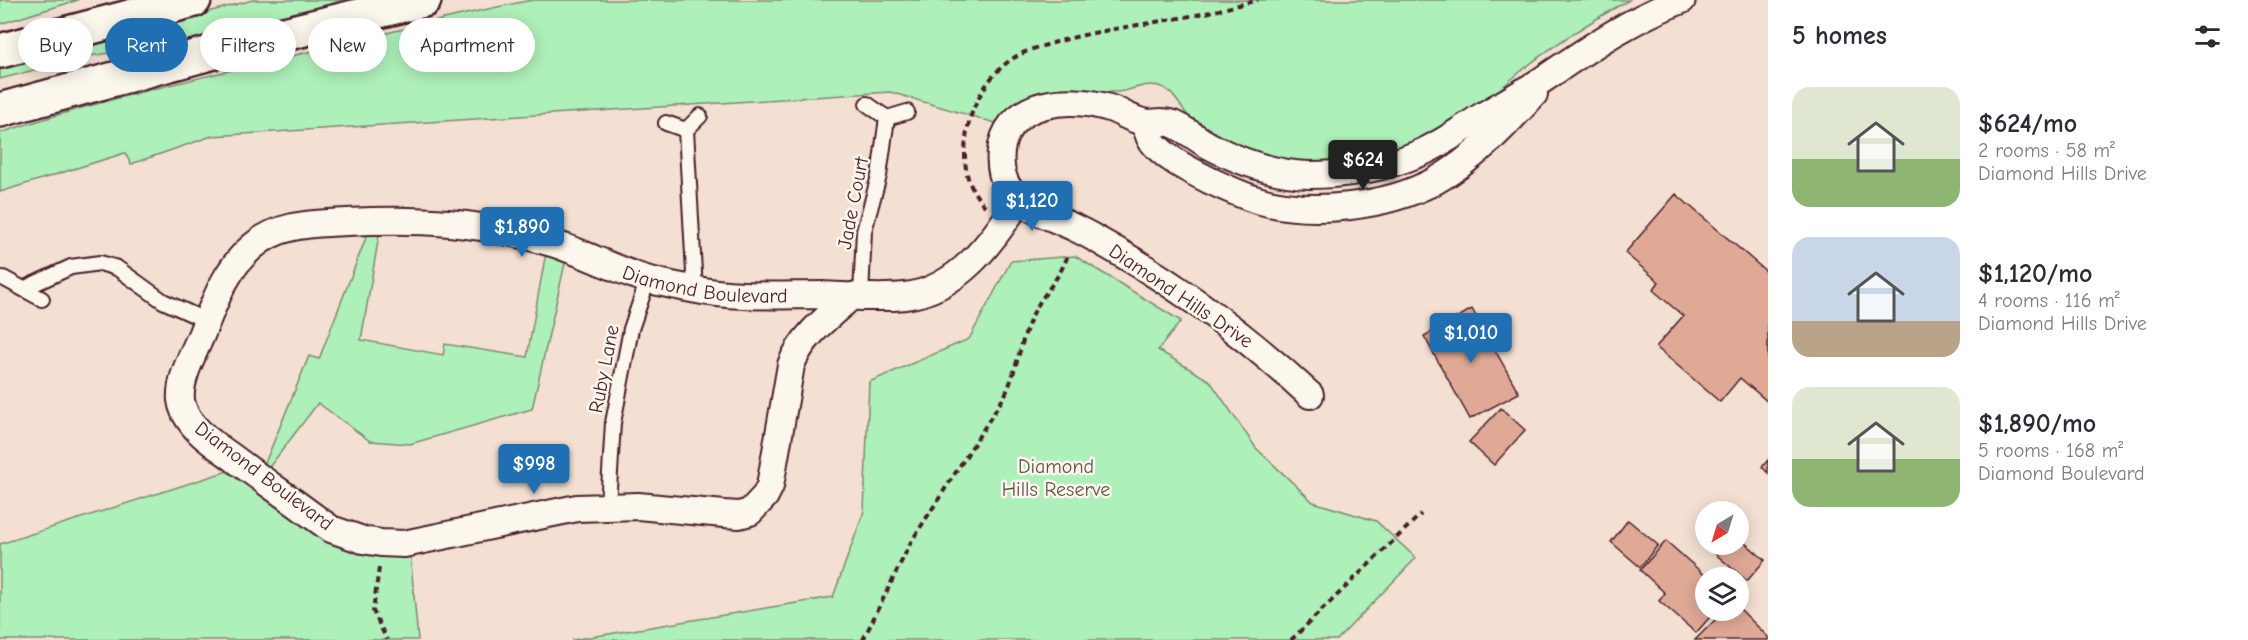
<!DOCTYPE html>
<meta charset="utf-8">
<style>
body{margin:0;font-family:"Comic Neue",sans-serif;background:#f2f2f3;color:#2b2b33;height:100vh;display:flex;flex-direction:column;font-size:22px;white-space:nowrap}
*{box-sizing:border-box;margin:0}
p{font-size:20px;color:#7c7c81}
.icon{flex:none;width:33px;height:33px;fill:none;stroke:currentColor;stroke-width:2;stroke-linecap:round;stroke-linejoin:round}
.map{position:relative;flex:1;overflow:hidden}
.details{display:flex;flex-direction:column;background:#fff;width:480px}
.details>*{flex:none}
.banner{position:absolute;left:18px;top:18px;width:570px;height:54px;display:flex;gap:12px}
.needle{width:39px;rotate:218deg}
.buttons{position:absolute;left:1695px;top:501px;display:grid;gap:12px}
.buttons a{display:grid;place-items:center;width:54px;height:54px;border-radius:50%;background:#fff;box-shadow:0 3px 15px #0003;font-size:30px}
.price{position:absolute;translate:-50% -51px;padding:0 14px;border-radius:6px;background:#1f6fb2;color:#fff;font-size:20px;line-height:39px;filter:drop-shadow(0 2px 3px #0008)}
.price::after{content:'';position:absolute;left:50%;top:36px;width:18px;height:14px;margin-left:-9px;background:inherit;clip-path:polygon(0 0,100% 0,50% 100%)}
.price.on{background:#222;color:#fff}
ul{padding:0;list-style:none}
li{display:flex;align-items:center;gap:18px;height:150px;padding:0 24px}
li span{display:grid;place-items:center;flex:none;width:168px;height:120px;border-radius:18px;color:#555}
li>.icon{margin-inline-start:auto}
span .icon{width:72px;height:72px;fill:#fffc;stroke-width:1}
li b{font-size:26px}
h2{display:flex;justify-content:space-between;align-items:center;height:72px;padding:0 24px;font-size:26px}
.tag{padding:0 21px;border-radius:27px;background:#fff;box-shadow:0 3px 15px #0003;font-size:21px;line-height:54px}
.tag.on{background:#1f6fb2;color:#fff}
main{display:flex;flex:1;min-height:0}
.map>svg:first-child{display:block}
.green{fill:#aef0b9;stroke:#7c8872;stroke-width:1.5}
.building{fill:#dfa996;stroke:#4a1f2b;stroke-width:1.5}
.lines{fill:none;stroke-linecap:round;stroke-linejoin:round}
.service-casing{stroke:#4a1f2b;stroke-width:18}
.minor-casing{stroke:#4a1f2b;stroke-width:30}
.primary-casing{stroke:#4a1f2b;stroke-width:38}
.path{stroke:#4a1f2b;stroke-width:4;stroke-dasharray:6 4.5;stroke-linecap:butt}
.service{stroke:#fbf7ec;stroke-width:14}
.minor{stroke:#fbf7ec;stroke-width:26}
.primary{stroke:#fbf7ec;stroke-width:33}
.labels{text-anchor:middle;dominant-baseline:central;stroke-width:5;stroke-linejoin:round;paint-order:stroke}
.street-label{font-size:20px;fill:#4a1f2b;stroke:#fbf7ec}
.park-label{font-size:20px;fill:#63534e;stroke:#fbf7ec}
</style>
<main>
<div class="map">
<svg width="1768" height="640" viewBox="0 0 1768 640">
<rect width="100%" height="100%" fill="#f3e0d2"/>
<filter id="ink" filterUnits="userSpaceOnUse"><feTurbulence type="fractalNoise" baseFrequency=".0167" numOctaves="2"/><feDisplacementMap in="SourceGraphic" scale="12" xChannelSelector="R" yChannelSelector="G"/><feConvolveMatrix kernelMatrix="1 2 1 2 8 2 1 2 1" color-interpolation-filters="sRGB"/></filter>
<g filter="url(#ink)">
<path class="green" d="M 0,0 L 78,0 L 0,24 Z
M 253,0 L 358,0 L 217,36 L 84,57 L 0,79 L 0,67 Z
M 533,0 L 1629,0 C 1593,20 1559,41 1526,67 C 1501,87 1477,113 1448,129 C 1404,152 1354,166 1304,162 C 1267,159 1223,146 1194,122 C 1182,112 1178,96 1164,88 C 1147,80 1133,91 1116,92 C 1062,94 1037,74 995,123 L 890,92 L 212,136 L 131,164 L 125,153 L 0,192 L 0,133 C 108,97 220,73 330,47 C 398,31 465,12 533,0 Z
M 369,230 L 380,230 L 361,340 L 443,355 L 445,344 L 527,357 L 546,252 L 566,259 L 532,409 L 410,444 L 370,441 L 318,403 L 267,470 L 263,468 L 309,356 L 319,359 Z
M 1075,256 L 1181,321 L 1158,350 L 1210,381 L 1256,448 L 1313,502 L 1376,521 L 1416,558 L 1337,640 L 572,640 L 833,597 L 864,511 L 869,382 L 969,339 L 1011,261 Z
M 234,469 L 410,552 L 418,640 L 0,640 L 0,544 Z"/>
<path class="building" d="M 1676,194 L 1768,273 L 1768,402 L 1740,378 L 1720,402 L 1656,347 L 1683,316 L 1653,290 L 1659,282 L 1625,253 Z
M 1472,309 L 1519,393 L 1470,419 L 1424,336 Z
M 1501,408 L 1525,430 L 1494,465 L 1469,442 Z
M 1768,460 L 1768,473 L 1762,467 Z
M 1628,520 L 1658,545 L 1640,567 L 1611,542 Z
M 1706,532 L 1706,544 L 1738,544 L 1738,537 L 1765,560 L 1747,581 L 1699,540 Z
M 1666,541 L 1708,578 L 1706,578 L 1706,610 L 1716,610 L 1696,633 L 1659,601 L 1665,593 L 1640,570 Z
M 1738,607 L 1768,637 L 1768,640 L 1695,640 L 1725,610 L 1738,610 Z"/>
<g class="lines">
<g class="service-casing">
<path id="service" d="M 867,104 L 887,118 L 907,112
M 666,123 L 686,130 L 700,116
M 686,130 L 695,290
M 3,278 L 42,299
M 23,289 L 71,267 L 100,263 L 117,268 L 163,301 L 207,321
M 861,296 L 864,231 L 879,176 L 887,118
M 608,505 L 613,423 L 631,329 L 648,279"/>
</g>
<g class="minor-casing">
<g id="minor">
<path d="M 1145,123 C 1147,129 1148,135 1151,140 C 1164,158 1191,171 1211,181 C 1226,188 1241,195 1257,200 C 1311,216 1386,207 1435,181 C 1473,160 1505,126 1534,94"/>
<path id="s1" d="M 852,296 C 829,316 802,336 791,365 L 770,486 L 765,496 L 750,512 L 739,515 L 724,514 L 638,506 L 577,508 L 404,544 L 381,543 L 363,540 L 331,529 L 317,519 C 290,499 263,480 236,460 C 222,449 205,440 194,426 C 188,419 182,410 181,400 C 179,378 194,353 202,333 C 215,301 225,270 252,247 C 279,223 313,224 347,222 C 421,218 480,222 552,243 C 584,253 614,269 646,279 C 661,283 677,286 692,289 C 734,298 779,295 822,295 C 849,296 878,299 905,296 C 958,290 993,241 1019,200"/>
<path d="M 1310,395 C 1251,340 1187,292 1117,251 C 1103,243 1090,235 1075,228 C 1057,219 1034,212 1018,199 C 1002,185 998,165 1002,145 C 1012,100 1069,97 1106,107 C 1119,110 1131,120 1144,122 C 1154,125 1159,119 1173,124 C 1185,129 1196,138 1208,145 C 1238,161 1274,174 1309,175 C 1346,175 1384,168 1418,154 C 1440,145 1459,131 1479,118 C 1504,103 1530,89 1554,72 C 1595,44 1636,17 1682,0"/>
</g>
</g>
<g class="primary-casing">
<path id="primary" d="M 0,51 L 194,0
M 0,110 L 247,43 L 424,0"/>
</g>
<path class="path" d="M 985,206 C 966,187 963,165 966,139 C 969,106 991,68 1021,54 C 1032,48 1045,46 1056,42 C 1102,29 1149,24 1196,15 C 1217,11 1238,5 1258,0
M 379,568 L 373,611 L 387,640
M 863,640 L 911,542 L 1004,397 C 1017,371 1020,341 1033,314 C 1043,293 1062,276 1068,254
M 1291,640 L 1421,514"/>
<use href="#service" class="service"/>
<use href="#minor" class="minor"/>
<use href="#primary" class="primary"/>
</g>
</g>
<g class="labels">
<g class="street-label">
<text transform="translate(853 203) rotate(-79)">Jade Court</text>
<text stroke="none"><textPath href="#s1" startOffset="1515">Diamond Boulevard</textPath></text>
<text transform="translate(1181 296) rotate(34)">Diamond Hills Drive</text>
<text transform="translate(604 369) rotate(-79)">Ruby Lane</text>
<text transform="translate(264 476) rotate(37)">Diamond Boulevard</text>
</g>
<g class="park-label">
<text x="1056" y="466">Diamond<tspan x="1056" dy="23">Hills Reserve</tspan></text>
</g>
</g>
</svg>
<div class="buttons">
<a><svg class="needle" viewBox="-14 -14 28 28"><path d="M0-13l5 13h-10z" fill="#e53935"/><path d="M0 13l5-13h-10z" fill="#7c7c81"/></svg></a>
<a><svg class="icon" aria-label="layers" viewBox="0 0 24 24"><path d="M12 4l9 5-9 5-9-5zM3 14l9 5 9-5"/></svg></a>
</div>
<b class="price on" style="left:1363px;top:191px">$624</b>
<b class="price" style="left:1032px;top:232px">$1,120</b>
<b class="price" style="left:522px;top:258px">$1,890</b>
<b class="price" style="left:1471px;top:364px">$1,010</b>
<b class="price" style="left:534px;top:495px">$998</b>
<div class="banner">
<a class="tag">Buy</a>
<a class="tag on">Rent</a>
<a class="tag">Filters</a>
<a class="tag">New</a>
<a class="tag">Apartment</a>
</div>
</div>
<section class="details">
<h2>5 homes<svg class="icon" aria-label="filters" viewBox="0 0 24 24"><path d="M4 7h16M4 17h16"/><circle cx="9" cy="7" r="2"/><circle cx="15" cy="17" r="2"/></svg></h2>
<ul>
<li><span style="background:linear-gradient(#dfe7d0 60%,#8fb573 0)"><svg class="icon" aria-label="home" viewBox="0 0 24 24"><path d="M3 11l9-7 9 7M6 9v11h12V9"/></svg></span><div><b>$624/mo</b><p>2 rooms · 58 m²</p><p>Diamond Hills Drive</p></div></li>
<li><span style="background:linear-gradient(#c9d6e8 70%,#b9a48a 0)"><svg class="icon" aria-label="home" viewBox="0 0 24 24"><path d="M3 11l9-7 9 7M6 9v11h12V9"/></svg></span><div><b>$1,120/mo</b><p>4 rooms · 116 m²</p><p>Diamond Hills Drive</p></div></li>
<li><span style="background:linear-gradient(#dfe7d0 60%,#8fb573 0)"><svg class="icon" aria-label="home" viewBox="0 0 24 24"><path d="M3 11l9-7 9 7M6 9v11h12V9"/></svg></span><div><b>$1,890/mo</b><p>5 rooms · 168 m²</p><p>Diamond Boulevard</p></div></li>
</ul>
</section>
</main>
